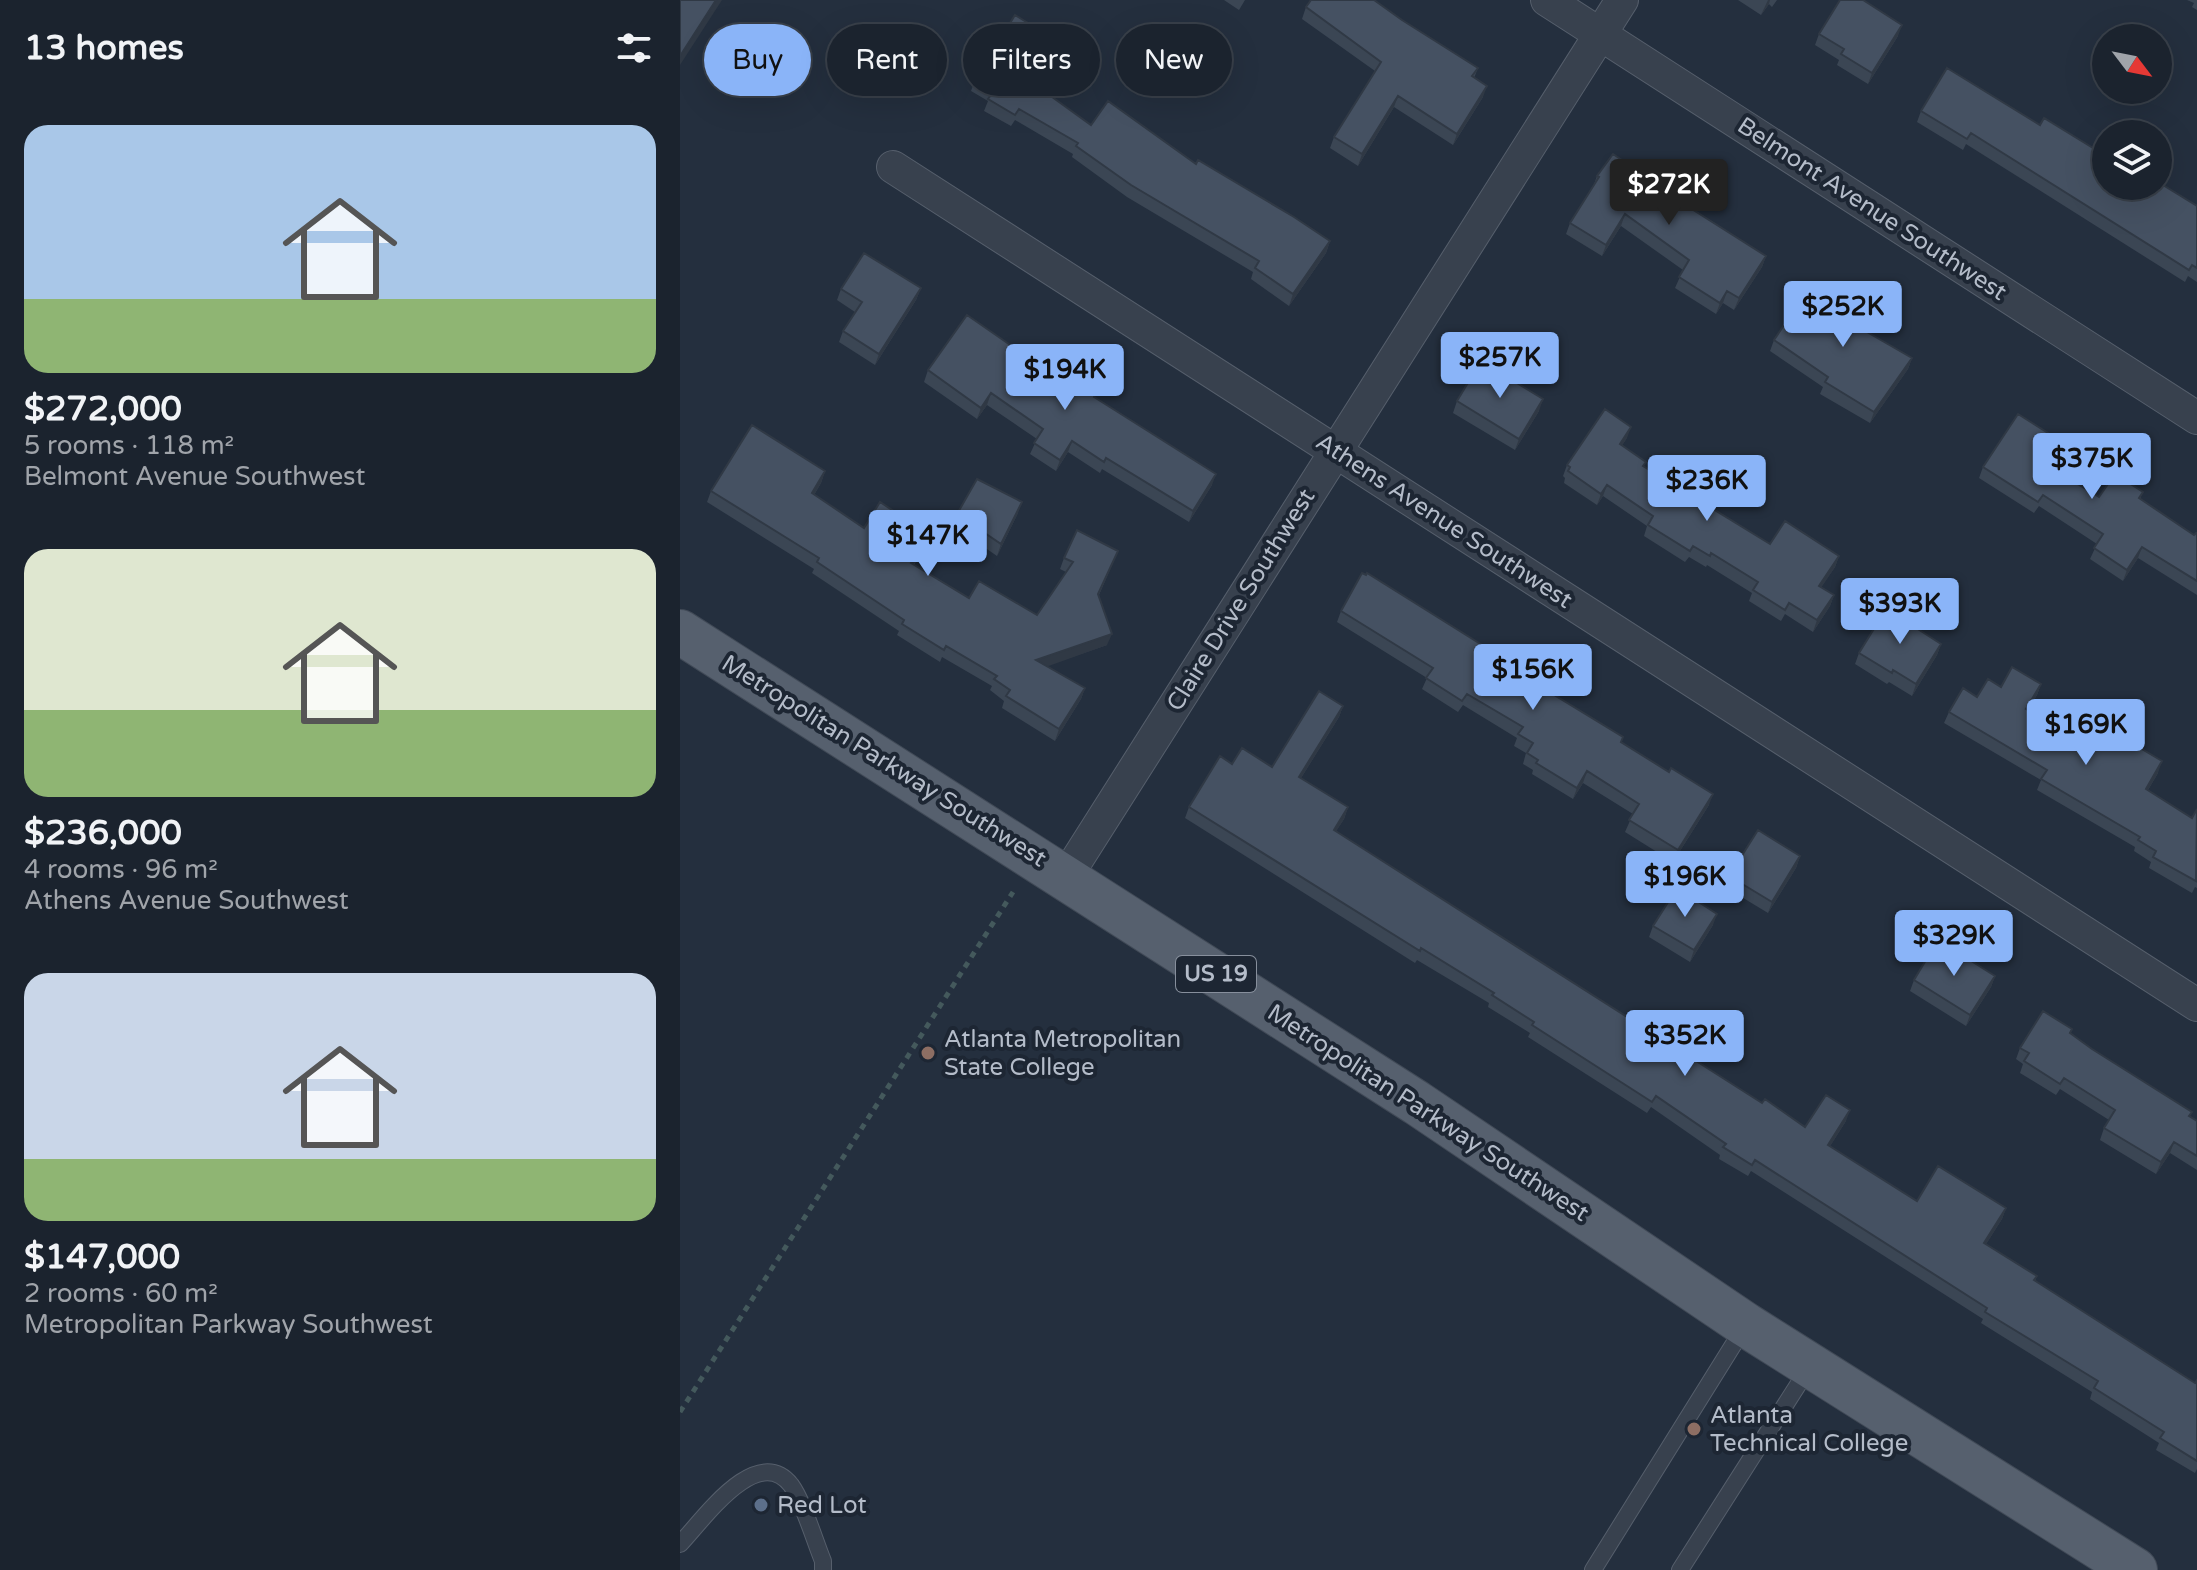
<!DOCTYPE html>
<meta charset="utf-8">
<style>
body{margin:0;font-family:"Varela Round",sans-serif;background:#242b36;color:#f1f3f6;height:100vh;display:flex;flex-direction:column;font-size:30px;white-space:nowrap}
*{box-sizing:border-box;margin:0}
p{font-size:26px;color:#a0a4aa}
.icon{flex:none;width:44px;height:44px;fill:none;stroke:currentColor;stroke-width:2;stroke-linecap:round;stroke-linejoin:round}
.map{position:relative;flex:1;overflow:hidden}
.details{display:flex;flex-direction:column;background:#1b232e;width:680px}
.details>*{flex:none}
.banner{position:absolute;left:24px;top:24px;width:760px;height:72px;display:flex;gap:16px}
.needle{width:52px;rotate:122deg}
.tools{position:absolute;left:1412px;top:24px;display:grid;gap:16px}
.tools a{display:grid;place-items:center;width:80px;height:80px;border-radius:50%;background:#1b232e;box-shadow:0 8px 32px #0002,0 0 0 2px #39404a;font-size:40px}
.price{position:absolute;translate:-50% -68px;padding:0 18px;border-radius:8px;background:#8ab4f8;color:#111;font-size:26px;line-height:52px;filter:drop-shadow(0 2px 4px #0008)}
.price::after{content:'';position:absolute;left:50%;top:48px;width:24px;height:18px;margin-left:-12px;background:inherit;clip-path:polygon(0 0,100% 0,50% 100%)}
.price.on{background:#222;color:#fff}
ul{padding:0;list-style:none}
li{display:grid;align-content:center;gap:16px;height:424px;padding:0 24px}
li span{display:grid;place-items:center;height:248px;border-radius:24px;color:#555}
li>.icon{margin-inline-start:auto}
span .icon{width:144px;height:144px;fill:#fffc;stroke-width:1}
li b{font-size:34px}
h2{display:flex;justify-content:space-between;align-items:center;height:96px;padding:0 24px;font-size:34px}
.chip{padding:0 28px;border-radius:36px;background:#1b232e;box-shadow:0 8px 32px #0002,0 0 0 2px #39404a;font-size:28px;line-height:72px}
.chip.on{background:#8ab4f8;color:#111}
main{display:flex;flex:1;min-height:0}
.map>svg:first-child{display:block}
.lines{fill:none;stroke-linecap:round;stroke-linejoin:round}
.service-casing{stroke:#565f6c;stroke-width:18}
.minor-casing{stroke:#565f6c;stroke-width:34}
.primary-casing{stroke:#414a57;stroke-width:46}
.path{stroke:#44595c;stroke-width:5;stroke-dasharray:6 6;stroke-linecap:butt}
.service{stroke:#38414e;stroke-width:16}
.minor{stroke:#38414e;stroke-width:32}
.primary{stroke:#56606e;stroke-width:44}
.wall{fill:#3b4654}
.shaded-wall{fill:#303945}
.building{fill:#455162;stroke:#303945;stroke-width:2}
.education-dot{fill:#8d6e63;stroke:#1d2633;stroke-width:3}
.service-dot{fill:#5c6f8a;stroke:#1d2633;stroke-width:3}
.labels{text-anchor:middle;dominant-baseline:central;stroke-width:8;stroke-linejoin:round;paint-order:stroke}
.shield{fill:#1d2633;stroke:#878f9c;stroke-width:2}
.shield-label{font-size:22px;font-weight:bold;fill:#b4bcc9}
.street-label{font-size:24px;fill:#b4bcc9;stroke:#1d2633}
.poi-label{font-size:24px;fill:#b4bcc9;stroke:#1d2633;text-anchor:start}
</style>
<main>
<section class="details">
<h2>13 homes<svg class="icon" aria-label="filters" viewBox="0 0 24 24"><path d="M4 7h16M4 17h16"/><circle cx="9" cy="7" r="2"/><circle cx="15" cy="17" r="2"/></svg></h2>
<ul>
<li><span style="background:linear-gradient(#a9c7e8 70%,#8fb573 0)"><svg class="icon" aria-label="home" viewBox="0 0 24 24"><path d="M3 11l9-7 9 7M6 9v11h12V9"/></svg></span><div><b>$272,000</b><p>5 rooms · 118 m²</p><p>Belmont Avenue Southwest</p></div></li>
<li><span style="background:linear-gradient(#dfe7d0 65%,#8fb573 0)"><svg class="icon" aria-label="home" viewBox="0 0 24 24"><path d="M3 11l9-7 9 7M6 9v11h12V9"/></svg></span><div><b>$236,000</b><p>4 rooms · 96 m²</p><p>Athens Avenue Southwest</p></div></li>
<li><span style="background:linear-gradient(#c9d6e8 75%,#8fb573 0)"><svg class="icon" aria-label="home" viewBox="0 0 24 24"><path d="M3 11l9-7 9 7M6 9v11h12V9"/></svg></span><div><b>$147,000</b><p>2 rooms · 60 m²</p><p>Metropolitan Parkway Southwest</p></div></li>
</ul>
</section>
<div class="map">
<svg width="1517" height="1570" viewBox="0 0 1517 1570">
<rect width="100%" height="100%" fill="#242f3e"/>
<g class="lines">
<g class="service-casing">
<path id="service" d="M 0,1544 C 23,1520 77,1442 111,1485 C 123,1501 135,1542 143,1561 L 143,1570
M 913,1570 L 1065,1326
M 1000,1570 L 1130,1366"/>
</g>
<g class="minor-casing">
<path id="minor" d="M 867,0 L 1517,418
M 213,167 L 1517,1005
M 386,877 L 942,0"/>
</g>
<g class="primary-casing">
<path id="primary" d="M 0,632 L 737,1103 L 1066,1325 L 1455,1570"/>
</g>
<path class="path" d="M 0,1412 L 333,892"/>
<use href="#service" class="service"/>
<use href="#minor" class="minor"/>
<use href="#primary" class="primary"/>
</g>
<path class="wall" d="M 544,0 L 565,0 L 559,10 Z
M 1058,0 L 1097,0 L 1092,7 L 1089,4 L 1081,15 Z
M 1507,0 L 1517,0 L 1517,10 L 1512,7 L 1514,3 Z
M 626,7 L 722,20 L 798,68 L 794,78 L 803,97 L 773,145 L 714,107 L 678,166 L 650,148 L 654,137 L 695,71 L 622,19 Z
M 361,31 L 357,42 L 350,54 L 381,73 L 377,84 L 370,96 L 411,125 L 516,164 L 650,241 L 646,253 L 609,306 L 571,279 L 573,272 L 447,197 L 392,157 L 393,154 L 335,120 L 331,126 L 304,111 L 308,101 L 291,91 L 295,80 Z
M 1139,34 L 1218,36 L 1188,84 L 1157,65 L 1159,60 L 1135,45 Z
M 1241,111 L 1426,186 L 1517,206 L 1517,282 L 1508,276 L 1505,282 L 1286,144 L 1283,150 L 1237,122 Z
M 917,176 L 999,200 L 1086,256 L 1082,267 L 1054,310 L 1043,303 L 1036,314 L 995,288 L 1003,270 L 941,226 L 922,256 L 886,234 L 890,223 L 913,187 Z
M 241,288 L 236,300 L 195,365 L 159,342 L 163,331 L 175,312 L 157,300 L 161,289 Z
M 1182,330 L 1232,358 L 1228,369 L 1190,423 L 1140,394 L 1143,387 L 1090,351 L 1094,340 Z
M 248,370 L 388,385 L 416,399 L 532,485 L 509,522 L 422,469 L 420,473 L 388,452 L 376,471 L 350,454 L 357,439 L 307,405 L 297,419 L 244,382 Z
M 777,401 L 859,411 L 835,450 L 773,413 Z
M 947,438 L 942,445 L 964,467 L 1090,544 L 1159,556 L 1155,567 L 1141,587 L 1154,595 L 1150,606 L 1133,632 L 1105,614 L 1101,621 L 1069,601 L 1072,593 L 1027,565 L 1026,567 L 1009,557 L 1005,562 L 964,536 L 967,526 L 923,496 L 917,505 L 884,483 L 885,478 L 883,476 L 887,465 Z
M 1379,440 L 1377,448 L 1379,463 L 1375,470 L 1419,497 L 1463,492 L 1460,499 L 1514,535 L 1517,533 L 1517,595 L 1458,558 L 1443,581 L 1410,559 L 1417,544 L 1359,506 L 1354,513 L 1299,478 L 1303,467 Z
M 145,471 L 141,483 L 134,495 L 184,528 L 250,535 L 246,546 L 234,565 L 289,598 L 357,615 L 386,572 L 380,569 L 384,558 L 438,551 L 419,595 L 427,645 L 366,666 L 405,688 L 401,699 L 375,741 L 322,708 L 324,701 L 310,690 L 312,686 L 262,657 L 260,662 L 217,635 L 219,631 L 132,573 L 134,569 L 27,502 L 31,491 Z
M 338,513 L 317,556 L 272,525 L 277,514 Z
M 661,611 L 818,655 L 816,660 L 943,737 L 941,742 L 1029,805 L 993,862 L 945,832 L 953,814 L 903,783 L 893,799 L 852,774 L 853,770 L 843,764 L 846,753 L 834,746 L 837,738 L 783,705 L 778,712 L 742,689 L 747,678 L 657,622 Z
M 1231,625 L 1261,644 L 1257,655 L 1232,696 L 1209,682 L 1207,684 L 1175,664 L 1179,653 Z
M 1361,684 L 1357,695 L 1348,710 L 1399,740 L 1478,773 L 1468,790 L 1512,818 L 1517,809 L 1517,888 L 1515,887 L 1512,893 L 1469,868 L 1471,862 L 1454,851 L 1455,847 L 1357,790 L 1361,780 L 1264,723 L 1269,712 L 1321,687 Z
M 663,706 L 659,717 L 621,778 L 668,807 L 664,819 L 656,831 L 1082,1103 L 1125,1127 L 1166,1121 L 1150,1146 L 1237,1201 L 1326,1208 L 1322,1219 L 1306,1244 L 1357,1276 L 1355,1281 L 1515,1383 L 1517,1380 L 1517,1469 L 1515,1473 L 1476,1450 L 1479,1443 L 1410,1399 L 1412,1392 L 1301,1323 L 1303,1319 L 1071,1171 L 1068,1176 L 1039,1159 L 1040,1155 L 971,1107 L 967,1113 L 848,1037 L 850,1033 L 808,1007 L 809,1003 L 737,960 L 735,963 L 505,818 L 509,807 L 552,764 L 592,767 Z
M 1120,856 L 1116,868 L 1088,913 L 1045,887 L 1049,876 Z
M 1033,925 L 1010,962 L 969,937 L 973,926 Z
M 1315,976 L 1311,987 L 1286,1026 L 1230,991 L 1234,980 Z
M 1390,1034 L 1517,1121 L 1517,1170 L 1490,1153 L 1476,1174 L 1420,1140 L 1424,1128 L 1429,1120 L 1380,1089 L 1376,1095 L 1340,1073 L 1343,1064 L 1336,1059 L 1340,1048 Z"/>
<path class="shaded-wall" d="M 36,0 L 42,0 L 0,65 L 0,56 Z
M 1088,0 L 1090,0 L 1089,4 L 1081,15 Z
M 1222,25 L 1218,36 L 1188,84 L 1192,73 Z
M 361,31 L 357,42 L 343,64 L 347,53 Z
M 381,73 L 377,84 L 364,105 L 368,94 Z
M 807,86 L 803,97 L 773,145 L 777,134 Z
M 718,96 L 714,107 L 678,166 L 682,154 Z
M 945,214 L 941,226 L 922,256 L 926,245 Z
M 650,241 L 646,253 L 609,306 L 613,294 Z
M 1086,256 L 1082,267 L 1054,310 L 1059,298 Z
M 241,288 L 236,300 L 195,365 L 199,354 Z
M 1047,291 L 1043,303 L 1036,314 L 1040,303 Z
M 1232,358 L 1228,369 L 1190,423 L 1194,412 Z
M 311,393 L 307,405 L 297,419 L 301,408 Z
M 863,399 L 859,411 L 835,450 L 839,439 Z
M 951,427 L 947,438 L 936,455 L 940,444 Z
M 392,441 L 388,452 L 376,471 L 380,460 Z
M 1383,452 L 1379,463 L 1369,480 L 1373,469 Z
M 145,471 L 141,483 L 128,505 L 132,493 Z
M 536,474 L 532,485 L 509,522 L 513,511 Z
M 927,485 L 923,496 L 917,505 L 921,494 Z
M 342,502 L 338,513 L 317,556 L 321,544 Z
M 250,535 L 246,546 L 227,574 L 231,563 Z
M 1462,547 L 1458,558 L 1443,581 L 1447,570 Z
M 1159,556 L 1155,567 L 1135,597 L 1139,586 Z
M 1154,595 L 1150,606 L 1133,632 L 1137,620 Z
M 432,634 L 427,645 L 352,672 L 356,660 Z
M 1261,644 L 1257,655 L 1232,696 L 1236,684 Z
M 1361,684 L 1357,695 L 1342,720 L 1346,709 Z
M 405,688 L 401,699 L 375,741 L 379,729 Z
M 663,706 L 659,717 L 615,788 L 619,777 Z
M 1482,761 L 1478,773 L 1462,800 L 1466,789 Z
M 907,771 L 903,783 L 893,799 L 897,788 Z
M 1033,794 L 1029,805 L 993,862 L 998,850 Z
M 668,807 L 664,819 L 650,841 L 654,830 Z
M 1120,856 L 1116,868 L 1088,913 L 1092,902 Z
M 1037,914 L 1033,925 L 1010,962 L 1014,950 Z
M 1315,976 L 1311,987 L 1286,1026 L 1290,1015 Z
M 1170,1110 L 1166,1121 L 1144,1156 L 1148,1145 Z
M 1494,1142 L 1490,1153 L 1476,1174 L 1481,1162 Z
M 1326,1208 L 1322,1219 L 1300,1254 L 1304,1243 Z"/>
<path class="building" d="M 0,0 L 36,0 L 0,56 Z
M 631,0 L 694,0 L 722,20 L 798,68 L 792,76 L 807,86 L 777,134 L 718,96 L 682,154 L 654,137 L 701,62 L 626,7 Z
M 1160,0 L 1183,0 L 1222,25 L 1192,73 L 1161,54 L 1164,49 L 1139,34 Z
M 335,15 L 361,31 L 347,53 L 381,73 L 368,94 L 411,125 L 428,101 L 516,164 L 518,160 L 614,217 L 650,241 L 613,294 L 575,268 L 579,261 L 451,185 L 396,146 L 398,143 L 339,109 L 335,115 L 308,99 L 314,91 L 295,80 Z
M 1267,68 L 1360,125 L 1364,118 L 1426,156 L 1426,186 L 1478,186 L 1478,182 L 1517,206 L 1517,268 L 1512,265 L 1509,270 L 1291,133 L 1287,139 L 1241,111 Z
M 933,154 L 958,171 L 962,166 L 977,176 L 981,171 L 1004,188 L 996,199 L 1086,256 L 1059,298 L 1047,291 L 1040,303 L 999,277 L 1009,260 L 945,214 L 926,245 L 890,223 L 919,177 L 917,176 Z
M 184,253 L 241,288 L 199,354 L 163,331 L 182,302 L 161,289 Z
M 1129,288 L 1153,304 L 1157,297 L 1187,318 L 1180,328 L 1232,358 L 1194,412 L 1145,382 L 1148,377 L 1094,340 Z
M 287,315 L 388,385 L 398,370 L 421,385 L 414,397 L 536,474 L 513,511 L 426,458 L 424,462 L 392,441 L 380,460 L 354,443 L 363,429 L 311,393 L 301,408 L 248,370 Z
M 801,361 L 863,399 L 839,439 L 777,401 Z
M 925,409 L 951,427 L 940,444 L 966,462 L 963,466 L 1090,544 L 1105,521 L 1159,556 L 1139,586 L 1154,595 L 1137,620 L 1109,603 L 1105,610 L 1073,590 L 1078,582 L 1031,553 L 1030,556 L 1013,546 L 1010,551 L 968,525 L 973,516 L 927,485 L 921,494 L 888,471 L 890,467 L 887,465 Z
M 1338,414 L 1379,440 L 1376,447 L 1383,452 L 1373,469 L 1419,497 L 1435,474 L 1463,492 L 1459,498 L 1514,535 L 1516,533 L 1517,533 L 1517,581 L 1462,547 L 1447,570 L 1414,548 L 1423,534 L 1363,495 L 1358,502 L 1303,467 Z
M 72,425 L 145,471 L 132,493 L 184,528 L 200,502 L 250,535 L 231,563 L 289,598 L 299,581 L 357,615 L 393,562 L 384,558 L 397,530 L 438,551 L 418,594 L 432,634 L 356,660 L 405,688 L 379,729 L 326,696 L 330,690 L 314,679 L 317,676 L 266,646 L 264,650 L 222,624 L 224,620 L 137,562 L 139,558 L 31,491 Z
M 297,479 L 342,502 L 321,544 L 277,514 Z
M 682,573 L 686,575 L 687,573 L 818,655 L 815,659 L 943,737 L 941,742 L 989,772 L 991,768 L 1033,794 L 998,850 L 949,820 L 959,804 L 907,771 L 897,788 L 856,763 L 858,760 L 847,753 L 853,743 L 838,734 L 843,727 L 787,694 L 782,701 L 746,678 L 753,668 L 661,611 Z
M 1208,606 L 1232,620 L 1230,624 L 1261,644 L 1236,684 L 1213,670 L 1212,673 L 1179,653 Z
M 1332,667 L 1361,684 L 1346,709 L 1399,740 L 1411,719 L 1482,761 L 1466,789 L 1512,818 L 1517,809 L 1516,881 L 1473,857 L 1476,851 L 1458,840 L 1460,837 L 1361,779 L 1367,770 L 1269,712 L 1283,688 L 1297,697 L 1308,679 L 1321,687 Z
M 639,691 L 663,706 L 619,777 L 668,807 L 654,830 L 1082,1103 L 1085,1099 L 1125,1127 L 1146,1095 L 1170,1110 L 1148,1145 L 1237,1201 L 1258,1166 L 1326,1208 L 1304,1243 L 1357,1276 L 1354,1280 L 1515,1383 L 1517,1380 L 1517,1461 L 1480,1438 L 1484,1432 L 1414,1388 L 1418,1381 L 1305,1312 L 1307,1308 L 1075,1160 L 1072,1165 L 1043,1147 L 1046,1144 L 976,1096 L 972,1102 L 852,1025 L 854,1022 L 812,995 L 814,993 L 741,948 L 740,951 L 509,807 L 540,756 L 552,764 L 562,748 L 592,767 Z
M 1078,830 L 1120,856 L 1092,902 L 1049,876 Z
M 997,888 L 1037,914 L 1014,950 L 973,926 Z
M 1258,940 L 1315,976 L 1290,1015 L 1234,980 Z
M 1363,1011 L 1392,1029 L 1390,1033 L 1412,1049 L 1512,1112 L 1509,1116 L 1517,1121 L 1517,1156 L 1494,1142 L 1481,1162 L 1424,1128 L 1435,1110 L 1384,1078 L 1380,1084 L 1344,1061 L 1349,1053 L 1340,1048 Z"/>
<g class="education-dot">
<circle cx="248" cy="1053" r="8"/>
<circle cx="1014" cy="1429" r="8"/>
</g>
<circle class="service-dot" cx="81" cy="1505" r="8"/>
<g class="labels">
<rect class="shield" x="496" y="956" width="80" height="36" rx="6"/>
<g class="shield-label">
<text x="536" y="974">US 19</text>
</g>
<g class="street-label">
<text transform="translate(1192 209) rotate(33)">Belmont Avenue Southwest</text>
<text transform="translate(764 521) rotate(33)">Athens Avenue Southwest</text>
<text transform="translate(561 600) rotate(-58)">Claire Drive Southwest</text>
<text transform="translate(204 761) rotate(32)">Metropolitan Parkway Southwest</text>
<text transform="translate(748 1113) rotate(33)">Metropolitan Parkway Southwest</text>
</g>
<g class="poi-label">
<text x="264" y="1039">Atlanta Metropolitan<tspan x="264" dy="28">State College</tspan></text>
<text x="1030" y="1415">Atlanta<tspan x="1030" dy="28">Technical College</tspan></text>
<text x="97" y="1505">Red Lot</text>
</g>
</g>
</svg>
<div class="tools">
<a><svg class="needle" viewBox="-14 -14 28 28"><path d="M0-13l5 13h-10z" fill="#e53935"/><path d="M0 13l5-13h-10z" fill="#a0a4aa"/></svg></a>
<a><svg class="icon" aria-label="layers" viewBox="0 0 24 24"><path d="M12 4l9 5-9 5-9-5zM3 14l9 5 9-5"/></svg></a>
</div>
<b class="price on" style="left:989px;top:227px">$272K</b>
<b class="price" style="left:1163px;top:349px">$252K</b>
<b class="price" style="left:820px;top:400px">$257K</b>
<b class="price" style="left:385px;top:412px">$194K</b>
<b class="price" style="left:1412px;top:501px">$375K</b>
<b class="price" style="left:1027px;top:523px">$236K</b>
<b class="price" style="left:248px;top:578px">$147K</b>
<b class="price" style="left:1220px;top:646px">$393K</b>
<b class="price" style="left:853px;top:712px">$156K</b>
<b class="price" style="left:1406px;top:767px">$169K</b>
<b class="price" style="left:1005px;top:919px">$196K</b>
<b class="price" style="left:1274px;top:978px">$329K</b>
<b class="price" style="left:1005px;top:1078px">$352K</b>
<div class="banner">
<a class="chip on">Buy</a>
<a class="chip">Rent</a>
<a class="chip">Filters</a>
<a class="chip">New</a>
</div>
</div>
</main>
